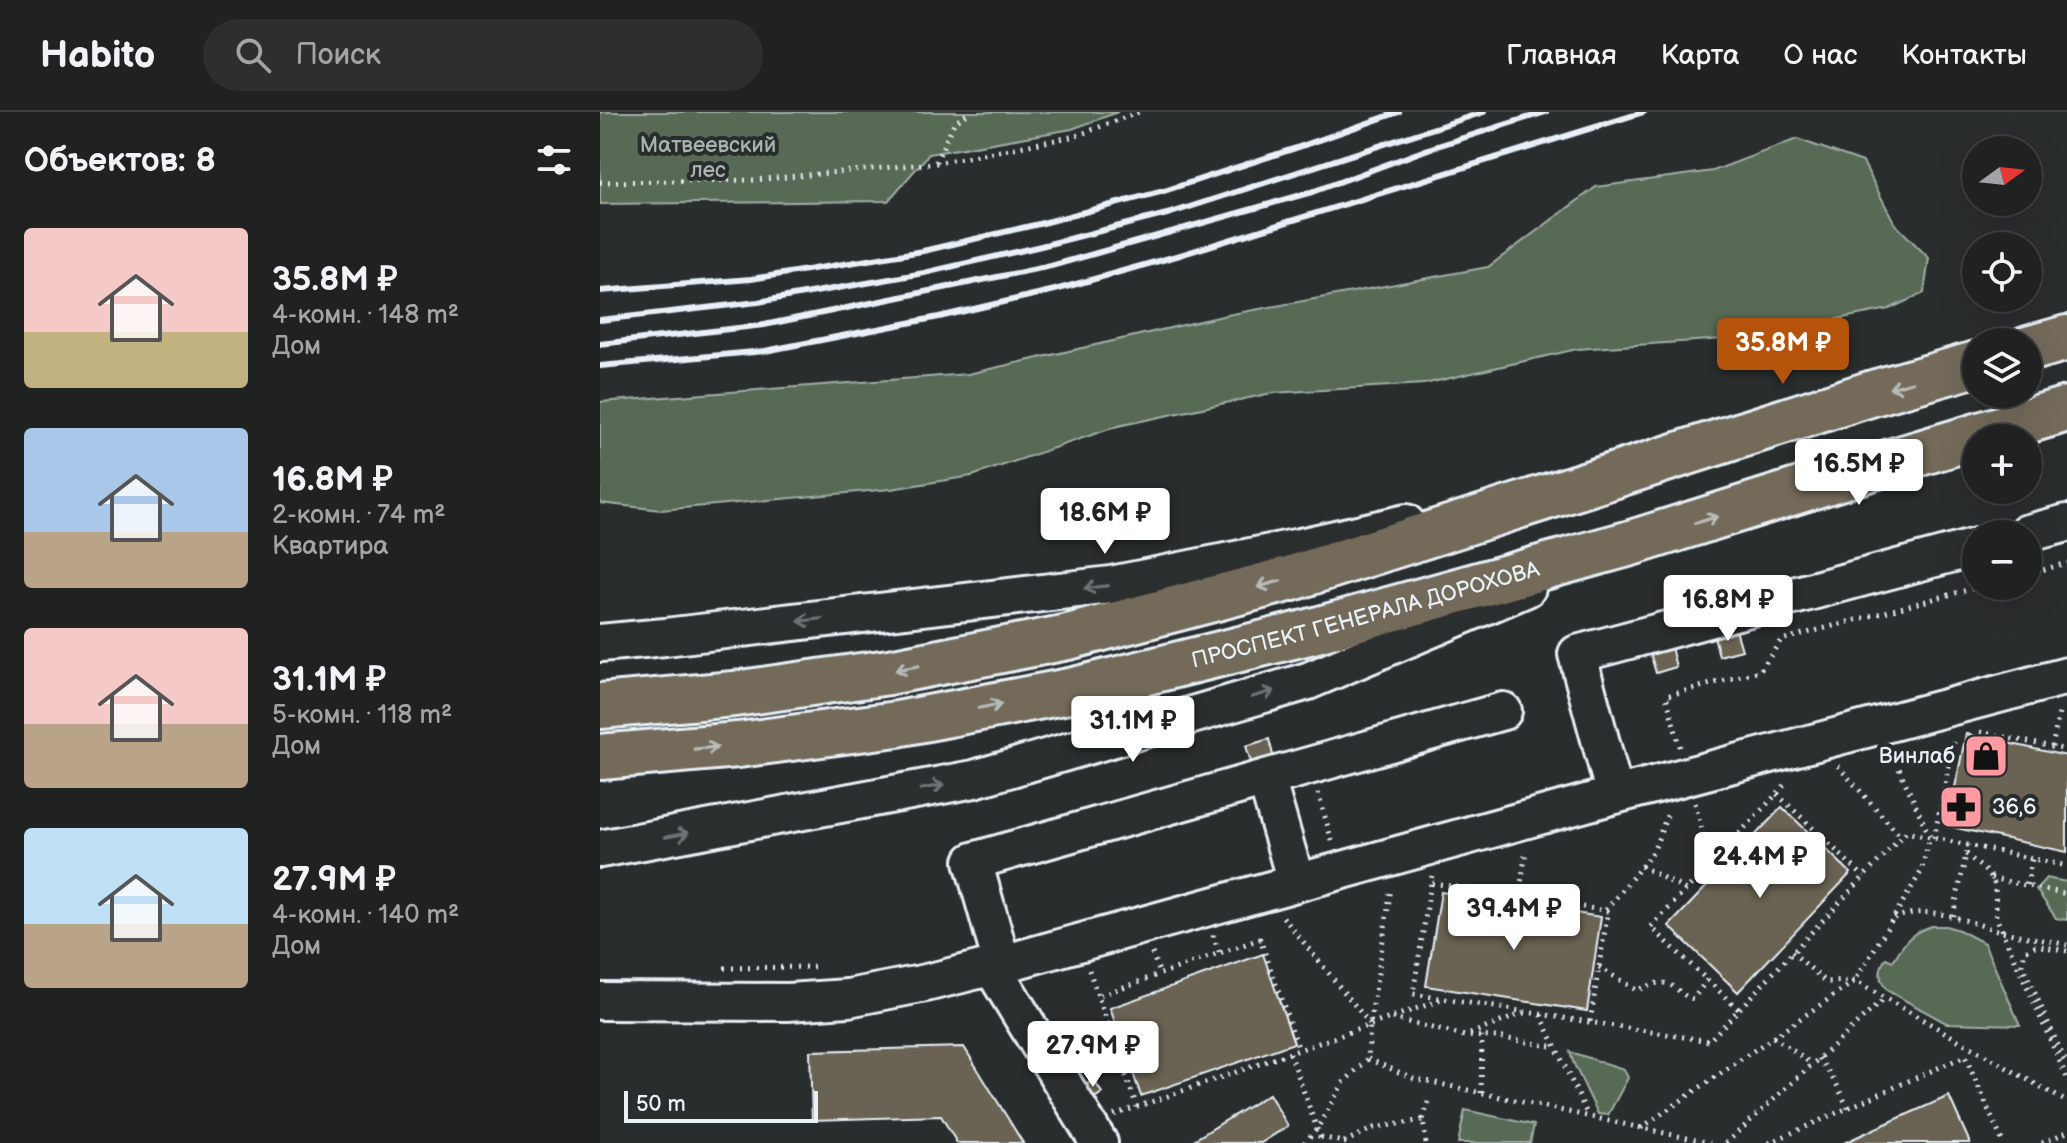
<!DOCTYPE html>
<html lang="ru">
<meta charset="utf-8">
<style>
body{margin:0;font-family:"Balsamiq Sans",sans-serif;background:#2d2f2f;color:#f1f3f6;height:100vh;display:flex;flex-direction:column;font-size:30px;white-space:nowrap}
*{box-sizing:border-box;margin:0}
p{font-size:26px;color:#a2a4a5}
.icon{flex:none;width:44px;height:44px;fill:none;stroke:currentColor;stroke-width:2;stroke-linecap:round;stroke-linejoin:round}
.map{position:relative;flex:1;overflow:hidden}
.sheet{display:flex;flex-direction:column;background:#202222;width:600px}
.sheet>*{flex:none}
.needle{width:52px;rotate:75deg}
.fabs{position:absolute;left:1362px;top:24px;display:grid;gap:16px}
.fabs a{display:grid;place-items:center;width:80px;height:80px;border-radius:50%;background:#202222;box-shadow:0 8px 32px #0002,0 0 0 2px #3d3f40;font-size:40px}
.scale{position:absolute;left:24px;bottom:20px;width:194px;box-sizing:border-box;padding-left:8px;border:4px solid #e8f1f8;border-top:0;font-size:22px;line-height:28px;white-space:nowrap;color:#e8f1f8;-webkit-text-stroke:6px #2a2d2e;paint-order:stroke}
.price{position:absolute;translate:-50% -68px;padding:0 18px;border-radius:8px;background:#fff;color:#222;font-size:26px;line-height:52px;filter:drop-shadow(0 2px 4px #0008)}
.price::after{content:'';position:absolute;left:50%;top:48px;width:24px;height:18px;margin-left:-12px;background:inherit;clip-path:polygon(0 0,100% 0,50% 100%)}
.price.on{background:#b45309;color:#fff}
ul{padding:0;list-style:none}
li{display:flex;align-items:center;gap:24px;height:200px;padding:0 24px}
li span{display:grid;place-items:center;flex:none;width:224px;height:160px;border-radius:8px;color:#555}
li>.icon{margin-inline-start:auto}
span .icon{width:96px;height:96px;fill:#fffc;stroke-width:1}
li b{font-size:34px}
h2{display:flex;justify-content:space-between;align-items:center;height:96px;padding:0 24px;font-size:34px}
header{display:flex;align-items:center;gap:48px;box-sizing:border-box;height:112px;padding:0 40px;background:#202222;border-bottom:2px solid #3d3f40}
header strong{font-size:38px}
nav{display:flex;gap:44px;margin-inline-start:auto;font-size:28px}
.search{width:560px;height:72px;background:#2d2f2f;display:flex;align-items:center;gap:20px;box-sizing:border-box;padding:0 28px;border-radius:44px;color:#a2a4a5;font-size:30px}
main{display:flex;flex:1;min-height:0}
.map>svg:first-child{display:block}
.green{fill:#586b55;stroke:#a0aea6;stroke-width:2}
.building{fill:#6b6453;stroke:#e8f1f8;stroke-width:2}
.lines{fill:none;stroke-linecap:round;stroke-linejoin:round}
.minor-casing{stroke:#e8f1f8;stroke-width:42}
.major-casing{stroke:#e8f1f8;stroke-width:50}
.path{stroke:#e8f1f8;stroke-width:5;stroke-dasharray:2 6;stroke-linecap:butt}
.minor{stroke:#2a2d2e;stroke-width:36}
.major{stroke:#736b5a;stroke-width:44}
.rail{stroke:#e8f1f8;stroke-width:6}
.oneway{stroke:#b9bbb9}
.oneway2{stroke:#6c7275}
.labels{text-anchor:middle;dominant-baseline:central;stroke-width:8;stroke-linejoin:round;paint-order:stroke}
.park-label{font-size:22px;fill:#a7b5af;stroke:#2a2d2e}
.street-label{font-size:22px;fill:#e8f1f8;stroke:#2a2d2e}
.poi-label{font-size:22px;fill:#e8f1f8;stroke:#2a2d2e;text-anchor:end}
</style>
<header>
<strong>Habito</strong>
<div class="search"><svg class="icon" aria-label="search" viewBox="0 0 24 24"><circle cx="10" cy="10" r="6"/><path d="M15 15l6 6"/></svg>Поиск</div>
<nav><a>Главная</a><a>Карта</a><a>О нас</a><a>Контакты</a></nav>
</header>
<main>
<section class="sheet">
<h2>Объектов: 8<svg class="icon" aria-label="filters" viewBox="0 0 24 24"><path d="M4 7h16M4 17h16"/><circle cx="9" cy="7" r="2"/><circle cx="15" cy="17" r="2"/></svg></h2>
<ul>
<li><span style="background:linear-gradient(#f6c9c9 65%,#c2b280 0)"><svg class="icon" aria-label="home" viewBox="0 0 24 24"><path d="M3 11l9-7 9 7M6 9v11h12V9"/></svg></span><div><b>35.8M ₽</b><p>4-комн. · 148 m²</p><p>Дом</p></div></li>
<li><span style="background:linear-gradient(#a9c7e8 65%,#b9a48a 0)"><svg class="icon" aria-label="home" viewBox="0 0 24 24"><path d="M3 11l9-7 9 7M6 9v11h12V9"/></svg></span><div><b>16.8M ₽</b><p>2-комн. · 74 m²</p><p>Квартира</p></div></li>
<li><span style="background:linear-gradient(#f6c9c9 60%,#b9a48a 0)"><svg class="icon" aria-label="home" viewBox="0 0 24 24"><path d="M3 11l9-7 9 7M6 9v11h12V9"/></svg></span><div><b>31.1M ₽</b><p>5-комн. · 118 m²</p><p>Дом</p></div></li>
<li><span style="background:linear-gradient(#bfe0f5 60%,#b9a48a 0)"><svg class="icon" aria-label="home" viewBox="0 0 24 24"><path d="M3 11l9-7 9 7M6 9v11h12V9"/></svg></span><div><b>27.9M ₽</b><p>4-комн. · 140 m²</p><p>Дом</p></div></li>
</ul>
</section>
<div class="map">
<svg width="1467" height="1031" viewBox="0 0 1467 1031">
<rect width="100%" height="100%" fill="#2a2d2e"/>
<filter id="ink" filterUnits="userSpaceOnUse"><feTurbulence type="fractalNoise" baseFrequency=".0125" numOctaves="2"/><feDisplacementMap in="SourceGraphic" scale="16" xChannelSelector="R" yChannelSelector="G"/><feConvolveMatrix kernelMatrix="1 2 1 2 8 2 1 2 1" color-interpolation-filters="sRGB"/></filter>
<g filter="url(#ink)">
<path class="green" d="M 0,0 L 518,0 L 472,17 L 329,42 L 288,89 L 0,92 Z
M 1197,27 L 1263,50 L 1295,112 L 1329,146 L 1324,181 L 1289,197 L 1139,226 L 977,237 L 824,272 L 672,281 L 518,314 L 372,364 L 291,377 L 61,398 L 0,391 L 0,290 L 368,262 L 627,203 L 888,155 L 996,75 L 1113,59 Z
M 1446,766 L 1467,770 L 1467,808 L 1456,806 L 1436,777 Z
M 1332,814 L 1346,814 L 1359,818 L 1384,831 L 1420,913 L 1346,911 L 1288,879 C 1278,869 1278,858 1286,846 L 1293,849 C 1305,830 1309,821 1332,814 Z
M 970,940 L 1024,957 L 1028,966 L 1008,1003 L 998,1002 L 973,950 Z
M 865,998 L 934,1013 L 930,1031 L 858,1031 Z"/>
<path class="building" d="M 1136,518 L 1142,538 L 1119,544 L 1114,524 Z
M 1071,535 L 1076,555 L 1056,561 L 1050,541 Z
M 1366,622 L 1467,644 L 1467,740 L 1347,714 Z
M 669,627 L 674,647 L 652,653 L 646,634 Z
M 1182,695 L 1251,761 L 1138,880 L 1069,814 Z
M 841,780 L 1001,805 L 987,899 L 826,874 Z
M 663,842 L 694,931 L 541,984 L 510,896 Z
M 364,935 L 423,1031 L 357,1031 L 341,1004 L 212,1008 L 210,939 Z
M 494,968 L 502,981 L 493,987 L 484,974 Z
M 669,982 L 688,1014 L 661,1031 L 589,1031 Z
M 1349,984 L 1370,1031 L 1244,1031 L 1274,1017 Z"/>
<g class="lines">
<g class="minor-casing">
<path id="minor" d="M 1425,422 L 1467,411
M 0,531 L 65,525 L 511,473 L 700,435 L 806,411
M 666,666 L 696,770
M 1015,683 L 977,542 L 1376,435
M 0,737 L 374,667 L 708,569 L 927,476
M 402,852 L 373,749 L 903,599
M 392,855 L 499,1031
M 0,889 L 188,890 L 248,886 L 326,871 L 402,852 L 1015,683 L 1467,564"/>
</g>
<g class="major-casing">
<g id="major">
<path d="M 1428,237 L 1467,226"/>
<path d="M 0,594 L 134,582 L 289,560 L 468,525 L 692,466 L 1273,281 L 1376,252"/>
<path id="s1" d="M 0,645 L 138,633 L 297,612 L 474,578 L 705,521 L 1031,431 L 1293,349 L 1467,297"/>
</g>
</g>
<path class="path" d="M 336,50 L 354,11 L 370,0
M 0,70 L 155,68 L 336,51 L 476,24 L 539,0
M 1428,462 L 1467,451
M 1380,620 L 1467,638
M 1080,635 L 1066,584 L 1160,559 L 1181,528 L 1382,474
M 1452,635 L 1460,596
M 1238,654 L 1301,725
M 718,681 L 732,729
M 1177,682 L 1264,765
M 1095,691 L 1111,752
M 1334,726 L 1355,625
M 1366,742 L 1390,763 L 1395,773 L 1396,805 L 1467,966
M 1041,754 L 1086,778
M 832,764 L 813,882 L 1109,929 L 1306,720 L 1467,754
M 1391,766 L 1467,782
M 832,771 L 1008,799 L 990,910
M 1427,773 L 1432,747
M 919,785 L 926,739
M 1006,798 L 1053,740 L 1068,701
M 1353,804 L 1368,733
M 683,805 L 770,912
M 1294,806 C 1336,791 1365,811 1405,820 C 1425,825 1446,828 1467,833
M 613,823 L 619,841
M 1467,839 L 1440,834 L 1435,834 L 1425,839 L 1422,852 L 1467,953
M 1192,840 L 1226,870 L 1255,869 L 1467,990
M 552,841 L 560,862
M 999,855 L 1036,878 C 1044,876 1055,870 1063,871 C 1074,871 1082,885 1093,887 L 1107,868
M 124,856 L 214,855
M 489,858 L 498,884
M 1138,897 L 1051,815 L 1188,670
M 941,903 L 988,1004
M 792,906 L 865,924 L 897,925 L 956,935
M 870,922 L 924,901
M 1173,925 L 1212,952
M 690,941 L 722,1031
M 1219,946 L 1236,971 L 1248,996
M 768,947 L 813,966 L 1110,1031
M 881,981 L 882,924
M 537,995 L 498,884 L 660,827 L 699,938
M 514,1003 L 844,887
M 1041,1016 L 1255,869 L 1321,760 L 1330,725 L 1292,641
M 721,1025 L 747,1031
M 744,1030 L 774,1016 L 823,1008
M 704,1031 L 717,1017 L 743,971 L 768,947 L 770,913 L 791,776
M 826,1031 L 823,1008 L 829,987
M 1126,1031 L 1285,886
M 1169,1031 L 1365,944 L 1403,1031
M 1442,1031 L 1467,1020"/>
<use href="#minor" class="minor"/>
<use href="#major" class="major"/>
<path class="rail" d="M 0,179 L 151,167 L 323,139 L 439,112 L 564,79 L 696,36 L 799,0
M 0,208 L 158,190 L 324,161 L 441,134 L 571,101 L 884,0
M 0,232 L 164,213 L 451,154 L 712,80 L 831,36 L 946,0
M 0,254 L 165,239 L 339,205 L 455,178 L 580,143 L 1044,0"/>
</g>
<defs><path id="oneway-shaft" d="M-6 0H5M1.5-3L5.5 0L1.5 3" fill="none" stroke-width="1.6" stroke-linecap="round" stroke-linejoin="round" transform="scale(2)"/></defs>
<g class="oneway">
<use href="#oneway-shaft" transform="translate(1301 273) rotate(164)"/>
<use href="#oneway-shaft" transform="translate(1106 408) rotate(-17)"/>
<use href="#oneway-shaft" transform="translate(669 472) rotate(165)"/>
<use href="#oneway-shaft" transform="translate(307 556) rotate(169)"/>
<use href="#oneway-shaft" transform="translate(390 594) rotate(-11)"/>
<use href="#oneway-shaft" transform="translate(106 636) rotate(-5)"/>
</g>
<g class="oneway2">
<use href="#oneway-shaft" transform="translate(496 475) rotate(173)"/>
<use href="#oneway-shaft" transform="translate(210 508) rotate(173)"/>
<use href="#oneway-shaft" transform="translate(663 582) rotate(-16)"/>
<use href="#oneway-shaft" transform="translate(332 675) rotate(-11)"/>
<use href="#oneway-shaft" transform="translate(77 723) rotate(-11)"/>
</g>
</g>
<defs>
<g id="shop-square" transform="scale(2.3)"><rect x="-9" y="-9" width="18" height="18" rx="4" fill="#ff9aa2" stroke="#2a2d2e"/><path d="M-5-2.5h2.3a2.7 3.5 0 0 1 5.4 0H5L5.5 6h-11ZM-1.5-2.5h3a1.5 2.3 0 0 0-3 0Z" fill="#111"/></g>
<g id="pharmacy-square" transform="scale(2.3)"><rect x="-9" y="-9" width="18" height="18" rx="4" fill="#ff9aa2" stroke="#2a2d2e"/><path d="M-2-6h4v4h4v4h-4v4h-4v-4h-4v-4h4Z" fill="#111"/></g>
</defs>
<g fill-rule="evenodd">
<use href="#shop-square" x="1386" y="644"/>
<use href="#pharmacy-square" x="1361" y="695"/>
</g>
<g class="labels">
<g class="park-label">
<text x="108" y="33">Матвеевский<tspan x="108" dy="25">лес</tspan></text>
</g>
<g class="street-label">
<text stroke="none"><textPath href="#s1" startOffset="780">ПРОСПЕКТ ГЕНЕРАЛА ДОРОХОВА</textPath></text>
</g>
<g class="poi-label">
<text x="1355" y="644">Винлаб</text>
<text x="1392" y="695" text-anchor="start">36,6</text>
</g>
</g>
</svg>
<div class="fabs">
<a><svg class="needle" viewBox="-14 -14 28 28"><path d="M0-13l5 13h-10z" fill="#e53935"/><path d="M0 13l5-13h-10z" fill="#a2a4a5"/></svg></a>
<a><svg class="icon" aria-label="locate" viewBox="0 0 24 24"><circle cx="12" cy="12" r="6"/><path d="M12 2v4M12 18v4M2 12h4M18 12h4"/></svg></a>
<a><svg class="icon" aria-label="layers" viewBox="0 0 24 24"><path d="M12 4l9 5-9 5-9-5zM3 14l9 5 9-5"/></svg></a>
<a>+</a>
<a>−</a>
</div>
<div class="scale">50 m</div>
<b class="price on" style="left:1183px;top:274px">35.8M ₽</b>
<b class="price" style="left:1259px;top:395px">16.5M ₽</b>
<b class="price" style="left:505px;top:444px">18.6M ₽</b>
<b class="price" style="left:1128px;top:531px">16.8M ₽</b>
<b class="price" style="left:533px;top:652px">31.1M ₽</b>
<b class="price" style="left:1160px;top:788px">24.4M ₽</b>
<b class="price" style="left:914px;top:840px">39.4M ₽</b>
<b class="price" style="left:493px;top:977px">27.9M ₽</b>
</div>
</main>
